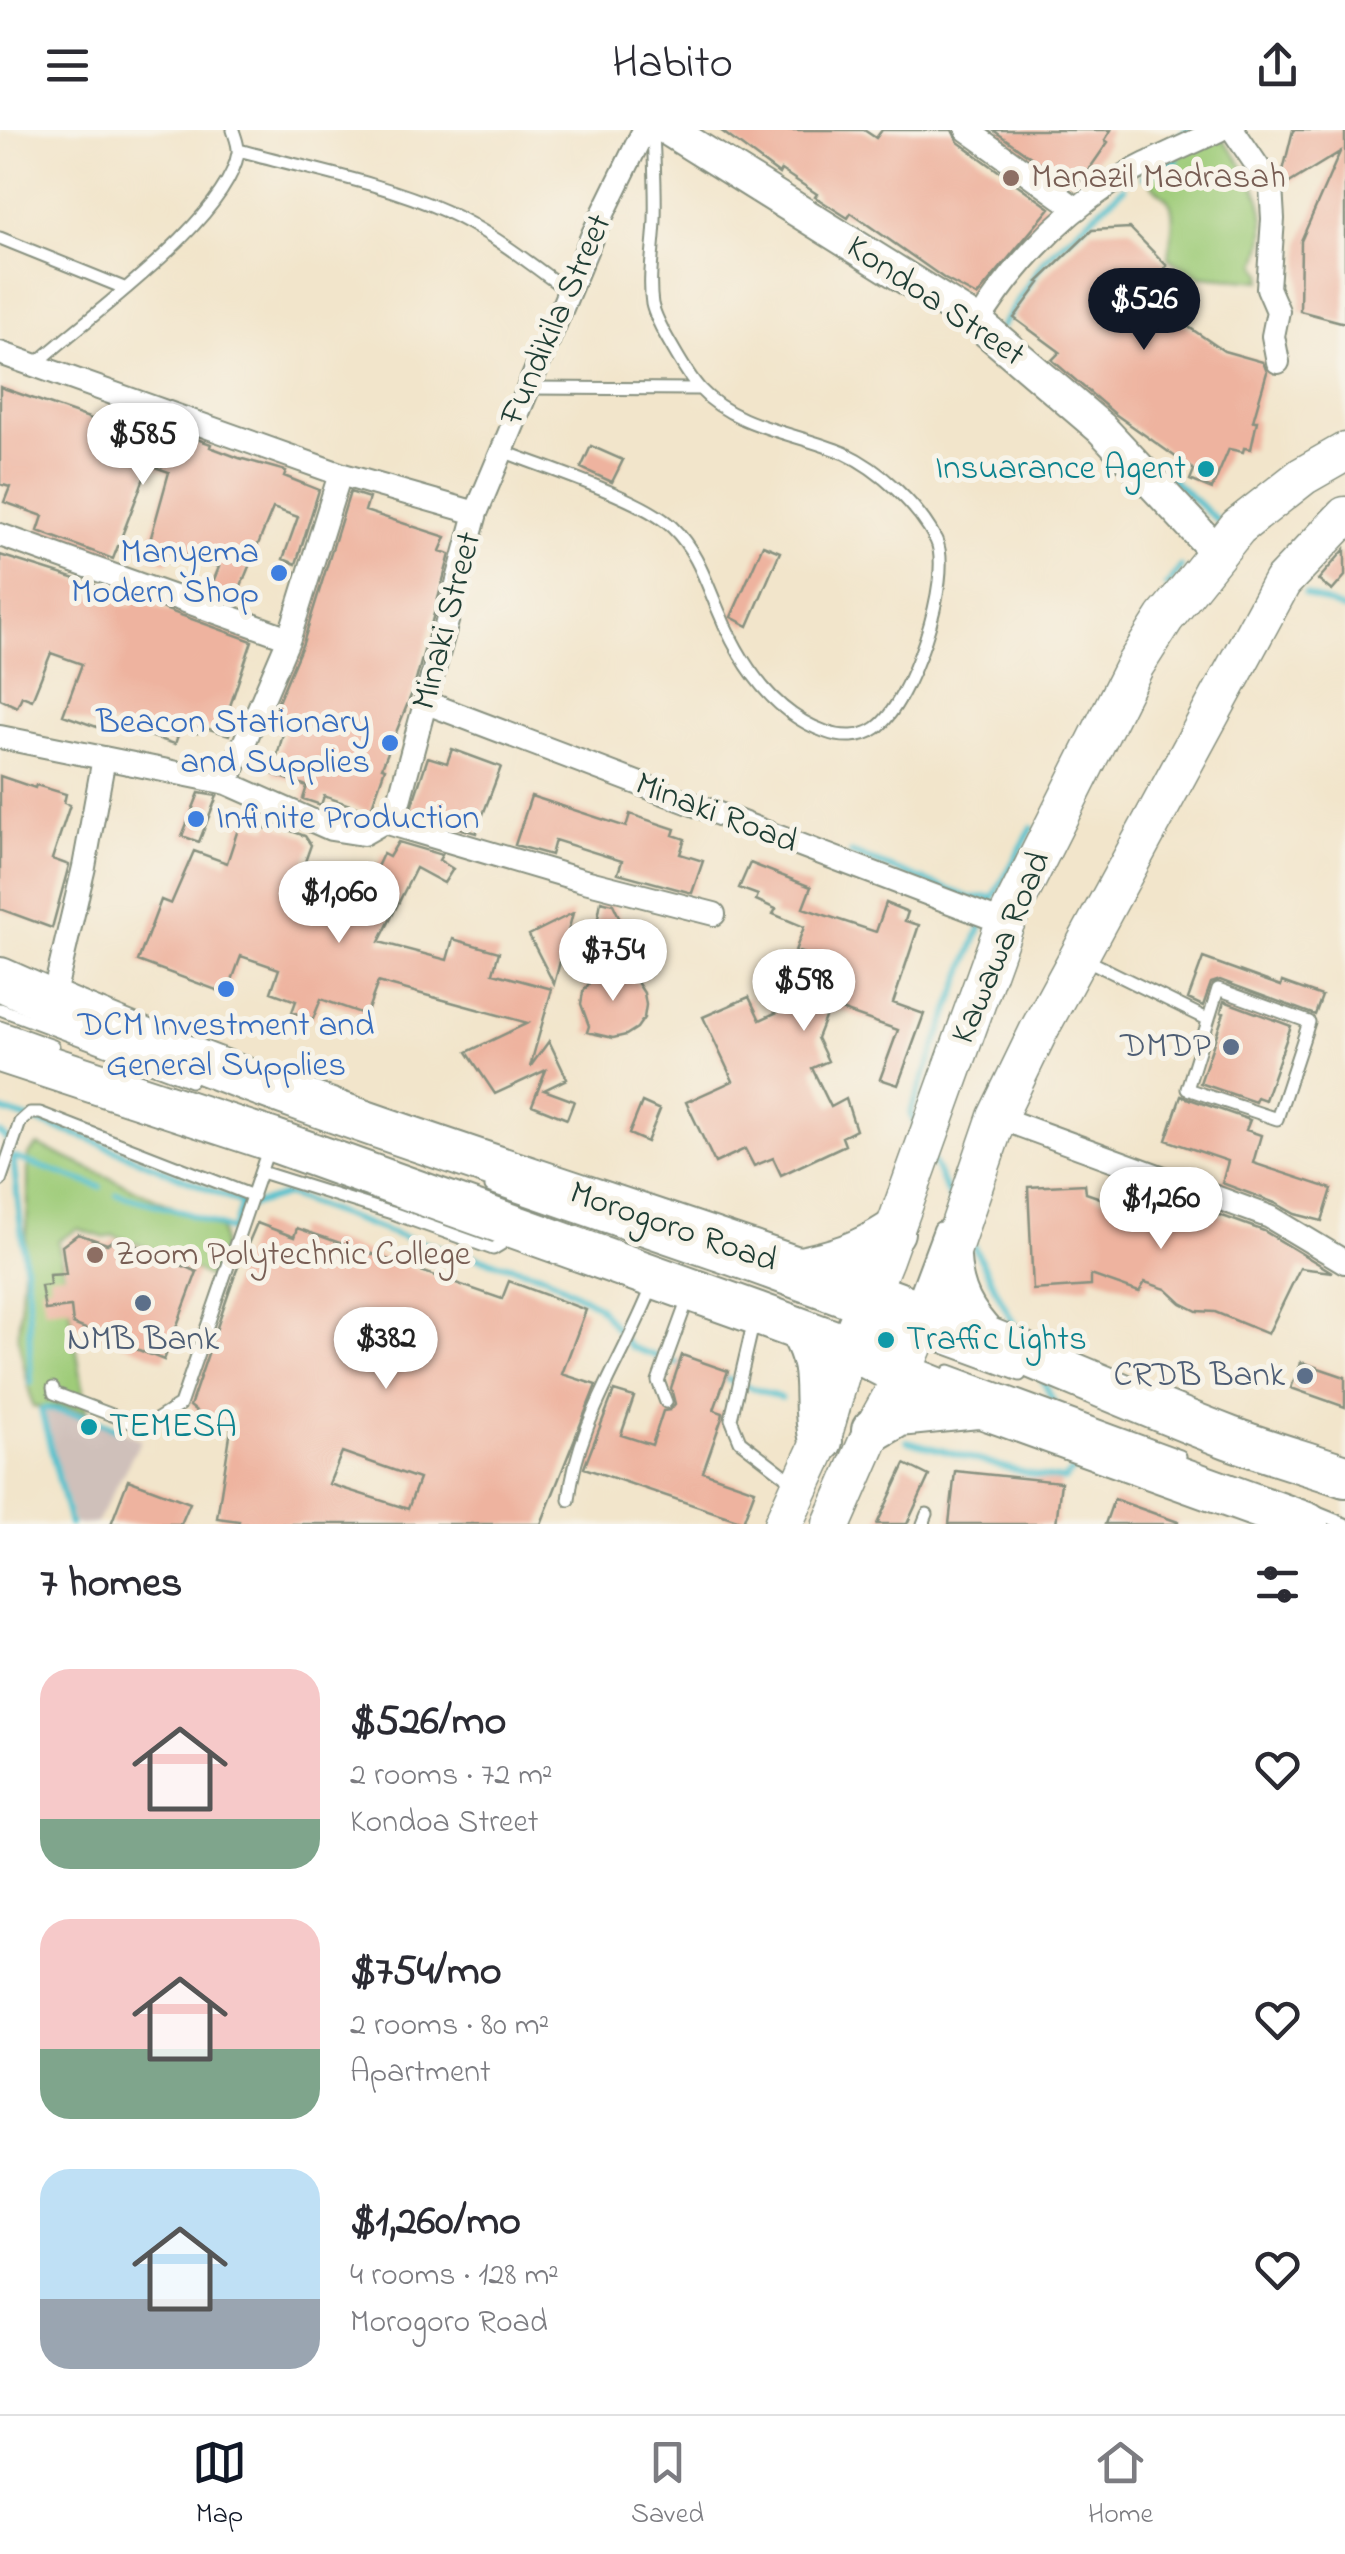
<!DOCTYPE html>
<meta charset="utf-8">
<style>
body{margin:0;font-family:"Indie Flower",sans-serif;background:#f2f2f3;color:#2b2b33;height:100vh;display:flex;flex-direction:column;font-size:38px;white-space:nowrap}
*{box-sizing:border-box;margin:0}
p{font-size:32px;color:#7c7c81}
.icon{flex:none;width:55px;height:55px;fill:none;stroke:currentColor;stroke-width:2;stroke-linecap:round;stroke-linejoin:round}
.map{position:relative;height:1394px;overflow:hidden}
.sheet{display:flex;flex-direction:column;background:#fff;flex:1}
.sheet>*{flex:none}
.price{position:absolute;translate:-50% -85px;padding:0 22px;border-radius:35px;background:#fff;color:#222;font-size:32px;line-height:65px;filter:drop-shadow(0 2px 5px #0008)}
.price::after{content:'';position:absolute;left:50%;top:60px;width:30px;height:22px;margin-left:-15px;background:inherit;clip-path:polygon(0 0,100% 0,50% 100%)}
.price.on{background:#111827;color:#fff}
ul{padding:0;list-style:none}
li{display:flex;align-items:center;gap:30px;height:250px;padding:0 40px}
li span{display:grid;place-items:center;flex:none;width:280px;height:200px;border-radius:30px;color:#555}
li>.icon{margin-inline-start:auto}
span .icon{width:120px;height:120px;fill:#fffc;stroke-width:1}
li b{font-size:42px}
h2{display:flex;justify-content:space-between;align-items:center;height:120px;padding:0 40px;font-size:42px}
header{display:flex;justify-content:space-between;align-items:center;height:130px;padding:0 40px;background:#fff;font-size:45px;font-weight:600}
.menu{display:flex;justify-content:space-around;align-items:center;height:140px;border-top:2px solid #e1e1e2;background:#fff;font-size:28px;color:#7c7c81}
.menu a{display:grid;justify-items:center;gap:5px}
.menu .on{color:#111827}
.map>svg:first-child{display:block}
.industrial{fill:#cfc0ba}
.green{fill:#9fcc79;stroke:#5f8456;stroke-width:2.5}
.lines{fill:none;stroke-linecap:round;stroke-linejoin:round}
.stream{stroke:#54c1cd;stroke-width:6}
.building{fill:#eeb39f;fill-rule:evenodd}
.lane-casing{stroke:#889180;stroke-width:15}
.street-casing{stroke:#889180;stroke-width:26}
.secondary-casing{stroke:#889180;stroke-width:36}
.primary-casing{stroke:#889180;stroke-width:41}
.highway-casing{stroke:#889180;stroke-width:46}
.lane{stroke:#fff;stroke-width:11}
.street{stroke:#fff;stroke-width:22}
.secondary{stroke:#fff;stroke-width:32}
.primary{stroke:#fff;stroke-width:38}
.highway{stroke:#fff;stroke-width:42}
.education-dot{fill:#8d6e63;stroke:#f7f3e8;stroke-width:4}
.culture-dot{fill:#0f9aa8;stroke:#f7f3e8;stroke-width:4}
.shop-dot{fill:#3f7fe0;stroke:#f7f3e8;stroke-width:4}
.service-dot{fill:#5c6f8a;stroke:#f7f3e8;stroke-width:4}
.labels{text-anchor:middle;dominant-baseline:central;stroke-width:10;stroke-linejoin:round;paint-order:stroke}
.education-label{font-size:35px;fill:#785e54;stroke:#f7f3e8;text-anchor:start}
.street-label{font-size:35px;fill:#1f3d34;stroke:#f7f3e8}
.culture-label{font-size:35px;fill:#0d838f;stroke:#f7f3e8;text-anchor:start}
.shop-label{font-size:35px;fill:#366cbe;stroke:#f7f3e8;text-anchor:end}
.service-label{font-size:35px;fill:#4e5e75;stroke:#f7f3e8;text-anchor:end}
</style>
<header><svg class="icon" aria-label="menu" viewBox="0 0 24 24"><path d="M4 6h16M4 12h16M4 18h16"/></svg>Habito<svg class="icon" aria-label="share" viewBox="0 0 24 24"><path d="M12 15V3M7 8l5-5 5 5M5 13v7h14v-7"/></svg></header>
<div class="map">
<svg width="1345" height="1394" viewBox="0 0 1345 1394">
<rect width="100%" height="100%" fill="#f7f3e8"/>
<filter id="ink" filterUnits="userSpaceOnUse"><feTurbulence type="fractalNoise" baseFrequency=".01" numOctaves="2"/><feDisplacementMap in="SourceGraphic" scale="20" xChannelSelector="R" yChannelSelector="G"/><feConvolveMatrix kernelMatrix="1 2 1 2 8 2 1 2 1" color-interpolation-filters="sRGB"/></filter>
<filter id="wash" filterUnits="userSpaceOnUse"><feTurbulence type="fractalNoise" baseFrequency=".0048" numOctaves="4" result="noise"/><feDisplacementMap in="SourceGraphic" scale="40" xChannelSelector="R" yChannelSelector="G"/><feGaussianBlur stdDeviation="2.25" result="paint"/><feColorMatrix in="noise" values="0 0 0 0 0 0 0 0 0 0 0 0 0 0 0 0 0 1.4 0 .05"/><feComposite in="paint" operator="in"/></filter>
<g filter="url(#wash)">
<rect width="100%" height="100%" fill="#f2e5cb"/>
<path class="industrial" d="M 50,1277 L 102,1290 L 141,1310 L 96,1394 L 74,1394 L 43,1280 Z"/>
<path class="green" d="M 1217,3 C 1251,42 1278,82 1257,134 L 1263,144 L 1262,151 L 1199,146 L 1168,128 C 1169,114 1176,90 1171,76 C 1165,60 1148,62 1150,42 Z
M 38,1015 L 221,1099 L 223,1117 L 209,1148 L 177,1129 L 113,1105 L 105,1108 L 78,1099 L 58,1111 L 87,1281 L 62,1276 L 33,1277 L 18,1208 L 28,1076 L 28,1025 Z"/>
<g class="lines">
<path class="stream" d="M 1173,10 L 1189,0
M 1143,47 L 1177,31
M 1001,197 L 1044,130 L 1124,58
M 1167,345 L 1218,391
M 1167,456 L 1181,437
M 1305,464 L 1345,480
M 851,723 L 971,768 L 990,767
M 987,779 L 1032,698
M 0,980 L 84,1007 L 249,1076 L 286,1065 L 414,1111 L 544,1145 L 598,1176 L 630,1217 L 685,1236
M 917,998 L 910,984 L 983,790
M 0,1003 L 13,1015
M 933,1032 L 953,1075
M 117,1064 L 183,1082 L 233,1101 L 242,1073
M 970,1109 L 1019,1204
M 721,1247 L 781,1268
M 1043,1251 L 1058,1280
M 31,1253 L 28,1161 L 13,1027 L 100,1057
M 907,1311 L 1037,1346 L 1064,1350 L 1083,1330
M 70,1394 L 41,1280 L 46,1278 L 86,1286 L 119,1300"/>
</g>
<g id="blocks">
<path class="building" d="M 720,0 L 864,0 L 876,8 L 882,0 L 952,0 L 958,12 L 1050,78 L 977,166 L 945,149 L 851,83 L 848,88 L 815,67 L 817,64 L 781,40 L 779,44 Z
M 993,0 L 1111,0 L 1105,10 L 1108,12 L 1081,51 L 1073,45 L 1067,53 Z
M 1293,0 L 1345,0 L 1345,193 L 1300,181 L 1301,111 L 1340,22 L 1286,55 L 1282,45 Z
M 1130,98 L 1167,136 L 1139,163 L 1224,221 L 1263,232 L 1267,242 L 1253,291 L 1257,291 L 1251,319 L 1244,318 L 1243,322 L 1229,319 L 1212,359 L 1190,350 L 1194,340 L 1115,284 L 1052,230 L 1060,222 L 1014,188 L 1040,153 L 1038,152 L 1092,100 Z
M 0,257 L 126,301 L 132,286 L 211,314 L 210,317 L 239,328 L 286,341 L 284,346 L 319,360 L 296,434 L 283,429 L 298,387 L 273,378 L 234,473 L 218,467 L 215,459 L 211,457 L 219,437 L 173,420 L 168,433 L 146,425 L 169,342 L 149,335 L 113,429 L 38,401 L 43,386 L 4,372 L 10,357 L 0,354 Z
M 591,316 L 623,330 L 612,352 L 581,338 Z
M 350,362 L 369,368 L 365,381 L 446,407 L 440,421 L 450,424 L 414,558 L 382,637 L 385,638 L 370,682 L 324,666 L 321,675 L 303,669 L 307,656 L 272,644 L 287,590 L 272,586 L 303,513 Z
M 763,415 L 780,422 L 748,496 L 731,487 Z
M 1345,419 L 1345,446 L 1332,461 L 1318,450 Z
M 0,425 L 95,455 L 92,466 L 131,476 L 134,468 L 252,511 L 229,579 L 236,581 L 229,605 L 199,596 L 197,603 L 181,597 L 175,614 L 108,593 L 105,600 L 63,585 L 82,534 L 51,523 L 32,570 L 22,566 L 17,577 L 0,569 Z
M 452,619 L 501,637 L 476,703 L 409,684 L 428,627 L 447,633 Z
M 0,646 L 35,658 L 36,655 L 66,664 L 64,673 L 70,675 L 52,729 L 69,735 L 52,798 L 0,779 Z
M 199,663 L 217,666 L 199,712 L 182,706 Z
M 531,666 L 626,697 L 630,684 L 675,699 L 673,705 L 685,709 L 680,724 L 703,731 L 692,763 L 618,743 L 622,731 L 555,710 L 551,725 L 515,715 Z
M 241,690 L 268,699 L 270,693 L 305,706 L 311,715 L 301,743 L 346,761 L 356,749 L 369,754 L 383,724 L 389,727 L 398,712 L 442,725 L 439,730 L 453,739 L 444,753 L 416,738 L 379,812 L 447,830 L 453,809 L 499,822 L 493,843 L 552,859 L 530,937 L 549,911 L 567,949 L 544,960 L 574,971 L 567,989 L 532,975 L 546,940 L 495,964 L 467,922 L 528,893 L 378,852 L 366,885 L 321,869 L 313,889 L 292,882 L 296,871 L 271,862 L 279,839 L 241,826 L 227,864 L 138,831 L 161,770 L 171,774 L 194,721 L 227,733 Z
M 750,733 L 811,757 L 803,778 L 876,802 L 886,773 L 908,782 L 905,791 L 919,795 L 893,873 L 924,884 L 898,955 L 880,949 L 898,900 L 835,878 L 834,882 L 828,880 L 817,908 L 828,931 L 812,938 L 831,977 L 846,969 L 856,1000 L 842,1007 L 845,1015 L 781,1045 L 773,1028 L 754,1036 L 745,1019 L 715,1033 L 686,972 L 733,951 L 703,887 L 749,867 L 760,890 L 786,878 L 805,824 L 795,821 L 804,797 L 773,784 L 776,779 L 756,770 L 758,765 L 739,758 Z
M 601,771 L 613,774 L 623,795 L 594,810 Z
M 573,783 L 554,854 L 529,805 Z
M 1203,828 L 1281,856 L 1282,852 L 1322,866 L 1315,885 L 1220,850 L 1211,853 L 1203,876 L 1188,869 Z
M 599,839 L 626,845 L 637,852 L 644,863 L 646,875 L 644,888 L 637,898 L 626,905 L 613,908 L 587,902 L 589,896 L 581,874 L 583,862 Z
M 1224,871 L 1291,896 L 1265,970 L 1257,967 L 1255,972 L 1200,953 L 1224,883 L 1221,882 Z
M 1181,966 L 1250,990 L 1246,1000 L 1261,1005 L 1253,1033 L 1332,1059 L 1322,1091 L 1295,1084 L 1275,1073 L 1222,1053 L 1228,1031 L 1166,1010 Z
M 642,972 L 660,980 L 647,1012 L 629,1004 Z
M 1085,1054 L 1086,1063 L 1126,1077 L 1130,1060 L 1153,1064 L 1154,1061 L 1199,1080 L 1206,1080 L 1264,1101 L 1332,1142 L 1300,1138 L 1268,1204 L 1215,1182 L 1197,1181 L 1181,1173 L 1166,1159 L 1145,1152 L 1139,1162 L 1091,1145 L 1091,1156 L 1033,1160 L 1028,1057 Z
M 257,1093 L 294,1107 L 297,1098 L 502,1169 L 509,1151 L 586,1180 L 562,1244 L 596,1255 L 541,1394 L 238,1394 L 239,1391 L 217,1388 L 234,1280 L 226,1278 L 218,1298 L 190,1276 L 236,1142 ZM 342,1322 L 419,1349 L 408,1379 L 329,1354 Z
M 78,1104 L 107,1114 L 115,1109 L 135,1115 L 197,1142 L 164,1230 L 73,1194 L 71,1177 L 45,1180 L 41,1156 L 50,1155 L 49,1145 L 66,1144 L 62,1116 Z
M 682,1225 L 728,1241 L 714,1280 L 723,1283 L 722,1288 L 703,1342 L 755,1360 L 743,1392 L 584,1338 L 614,1261 L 634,1267 L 621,1305 L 652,1315 L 663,1281 L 670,1280 L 675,1274 L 671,1258 Z
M 1301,1232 L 1345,1247 L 1345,1277 L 1291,1258 Z
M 905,1334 L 929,1346 L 907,1394 L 877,1394 Z
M 955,1341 L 1061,1352 L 1056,1394 L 949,1394 Z
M 128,1350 L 190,1373 L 181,1394 L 111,1394 Z
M 1114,1369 L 1178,1392 L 1178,1394 L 1105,1394 Z"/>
</g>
</g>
<g filter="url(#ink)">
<use href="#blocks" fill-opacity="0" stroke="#889180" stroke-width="2.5"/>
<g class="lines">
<g class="lane-casing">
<path id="lane" d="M 239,20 C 307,39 380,52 445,81 C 490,101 529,133 568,161
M 0,108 L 124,158
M 35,235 C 87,187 227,90 238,23 C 239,15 235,7 233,0
M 526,258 L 700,259
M 500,320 C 544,338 640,367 672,397 C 697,421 706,452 719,482 C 740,533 772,583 826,602 C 842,608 862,608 876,598 C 910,575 954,447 936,410 C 919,376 879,339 844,323 C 797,303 736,298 700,259 C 689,247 679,229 671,215 C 664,203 655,187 652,174 C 648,147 654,117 655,91 C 656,60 654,30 653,0
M 1085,829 L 1207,889
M 1218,859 L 1309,892 L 1277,989 L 1187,959 Z
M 0,879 L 191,951
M 0,897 L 53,916
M 261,1042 L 392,1083 L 493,1119 L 511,1108
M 0,1051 L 20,992 L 30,983 L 40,983 L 253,1066
M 491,1057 L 749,1146 L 1020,1245
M 913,1170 L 940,1098
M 754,1190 L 731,1289 L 740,1311 L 796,1354
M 949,1241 L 1180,1326
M 53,1258 L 54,1263 L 133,1293 L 151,1293 L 180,1275 L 269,1017
M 666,1272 L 658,1251 L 689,1166
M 569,1370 C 577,1292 624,1229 652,1157
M 1313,1381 L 1345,1394
M 923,1394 L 927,1384"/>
</g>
<g class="street-casing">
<path id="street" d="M 967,0 L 1077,79
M 1233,0 L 1271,56 L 1273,89 L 1268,158 L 1278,181 L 1273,206 L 1278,232
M 978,193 C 1010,140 1056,90 1109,55 C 1143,33 1182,18 1219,0
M 0,223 L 340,344 L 476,383
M 0,405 L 289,508
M 427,573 L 1005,793
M 0,607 L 227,653 L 331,699 L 363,704 L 384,692 L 399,671 L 476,383 L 593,104 L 644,0
M 227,653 L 289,508 L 340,344
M 384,692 L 581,750 L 714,784
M 52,873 L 84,737 L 104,628
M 997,987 L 1270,1087 L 1345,1132"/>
</g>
<g class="secondary-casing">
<path id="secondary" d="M 669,0 L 978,193 L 1101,298 L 1216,421"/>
</g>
<g class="primary-casing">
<path id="primary" d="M 783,1394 L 821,1311 L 848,1217 L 884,1129 L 1005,793 L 1135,535 L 1165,488 L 1238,397 L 1303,346 L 1345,322
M 832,1394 L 873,1300 L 892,1266 L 942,1148 L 997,987 L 1040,898 L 1282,452 L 1345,386"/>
</g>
<g class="highway-casing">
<path id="highway" d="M 0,849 C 275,973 567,1057 852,1157 C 980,1201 1104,1260 1230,1308 C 1268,1322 1307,1333 1345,1346
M 0,921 L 272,1010 L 756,1183 L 848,1217 L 900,1244 L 982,1277 L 1307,1394
M 949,1128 C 951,1163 963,1185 987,1210
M 796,1139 C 836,1131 859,1124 893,1102
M 801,1201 C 826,1244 810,1266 821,1311
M 873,1300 L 899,1285 L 977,1277"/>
</g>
<use href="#lane" class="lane"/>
<use href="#street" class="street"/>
<use href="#secondary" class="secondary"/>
<use href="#primary" class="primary"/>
<use href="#highway" class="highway"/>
</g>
</g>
<g class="education-dot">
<circle cx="1011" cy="48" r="10"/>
<circle cx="95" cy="1125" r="10"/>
</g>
<g class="culture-dot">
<circle cx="1206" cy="339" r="10"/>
<circle cx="886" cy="1210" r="10"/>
<circle cx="89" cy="1297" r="10"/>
</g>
<g class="shop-dot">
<circle cx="279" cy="443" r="10"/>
<circle cx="390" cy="613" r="10"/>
<circle cx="196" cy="689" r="10"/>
<circle cx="226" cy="859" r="10"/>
</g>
<g class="service-dot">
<circle cx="1231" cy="917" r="10"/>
<circle cx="143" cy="1173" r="10"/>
<circle cx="1305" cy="1246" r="10"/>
</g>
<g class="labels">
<g class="education-label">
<text x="1031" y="48">Manazil Madrasah</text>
<text x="115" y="1125">Zoom Polytechnic College</text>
</g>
<g class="street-label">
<text transform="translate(935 172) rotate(34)">Kondoa Street</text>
<text transform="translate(557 190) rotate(-66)">Fundikila Street</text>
<text transform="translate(448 491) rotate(-75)">Minaki Street</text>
<text transform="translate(716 684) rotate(21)">Minaki Road</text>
<text transform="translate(1002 818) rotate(-67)">Kawawa Road</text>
<text transform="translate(673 1098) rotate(19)">Morogoro Road</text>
</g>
<g class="culture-label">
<text x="1186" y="339" text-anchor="end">Insuarance Agent</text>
<text x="906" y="1210">Traffic Lights</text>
<text x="109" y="1297">TEMESA</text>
</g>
<g class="shop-label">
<text x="259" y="423">Manyema<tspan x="259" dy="40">Modern Shop</tspan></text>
<text x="370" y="593">Beacon Stationary<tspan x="370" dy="40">and Supplies</tspan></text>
<text x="216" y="689" text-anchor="start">Infinite Production</text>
<text x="226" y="896" text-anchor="middle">DCM Investment and<tspan x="226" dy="40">General Supplies</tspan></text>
</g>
<g class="service-label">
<text x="1211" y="917">DMDP</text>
<text x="143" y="1210" text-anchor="middle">NMB Bank</text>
<text x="1285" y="1246">CRDB Bank</text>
</g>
</g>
</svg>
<b class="price on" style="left:1144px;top:223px">$526</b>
<b class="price" style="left:143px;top:358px">$585</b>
<b class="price" style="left:339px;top:816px">$1,060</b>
<b class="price" style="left:613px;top:874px">$754</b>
<b class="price" style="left:804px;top:904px">$598</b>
<b class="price" style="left:1161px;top:1122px">$1,260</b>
<b class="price" style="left:386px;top:1262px">$382</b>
</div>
<section class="sheet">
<h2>7 homes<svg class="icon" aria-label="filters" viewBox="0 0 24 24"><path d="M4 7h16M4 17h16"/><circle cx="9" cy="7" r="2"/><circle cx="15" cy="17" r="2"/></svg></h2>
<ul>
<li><span style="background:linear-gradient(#f6c9c9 75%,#7fa58c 0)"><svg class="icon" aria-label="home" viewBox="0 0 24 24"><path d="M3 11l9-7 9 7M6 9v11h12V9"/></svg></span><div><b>$526/mo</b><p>2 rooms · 72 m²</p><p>Kondoa Street</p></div><svg class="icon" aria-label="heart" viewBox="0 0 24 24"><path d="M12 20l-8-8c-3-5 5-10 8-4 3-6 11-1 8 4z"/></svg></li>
<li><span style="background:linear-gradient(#f6c9c9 65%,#7fa58c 0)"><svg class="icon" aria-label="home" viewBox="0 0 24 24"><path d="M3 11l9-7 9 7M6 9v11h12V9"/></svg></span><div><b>$754/mo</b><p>2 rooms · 80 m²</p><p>Apartment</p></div><svg class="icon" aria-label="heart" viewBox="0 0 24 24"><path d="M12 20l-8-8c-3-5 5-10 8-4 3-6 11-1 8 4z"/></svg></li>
<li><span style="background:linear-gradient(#bfe0f5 65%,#9aa5b1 0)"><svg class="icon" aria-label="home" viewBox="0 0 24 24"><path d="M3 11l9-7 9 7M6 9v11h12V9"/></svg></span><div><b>$1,260/mo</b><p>4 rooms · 128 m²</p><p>Morogoro Road</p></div><svg class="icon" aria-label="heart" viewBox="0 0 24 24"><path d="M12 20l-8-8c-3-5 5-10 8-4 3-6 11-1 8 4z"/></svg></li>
</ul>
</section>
<nav class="menu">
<a class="on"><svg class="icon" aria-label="map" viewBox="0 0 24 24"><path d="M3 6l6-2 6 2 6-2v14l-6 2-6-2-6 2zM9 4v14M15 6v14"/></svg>Map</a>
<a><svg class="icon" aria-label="saved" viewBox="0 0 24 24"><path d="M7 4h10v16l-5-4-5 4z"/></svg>Saved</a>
<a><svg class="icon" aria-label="home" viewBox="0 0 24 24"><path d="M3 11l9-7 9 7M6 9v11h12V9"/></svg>Home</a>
</nav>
